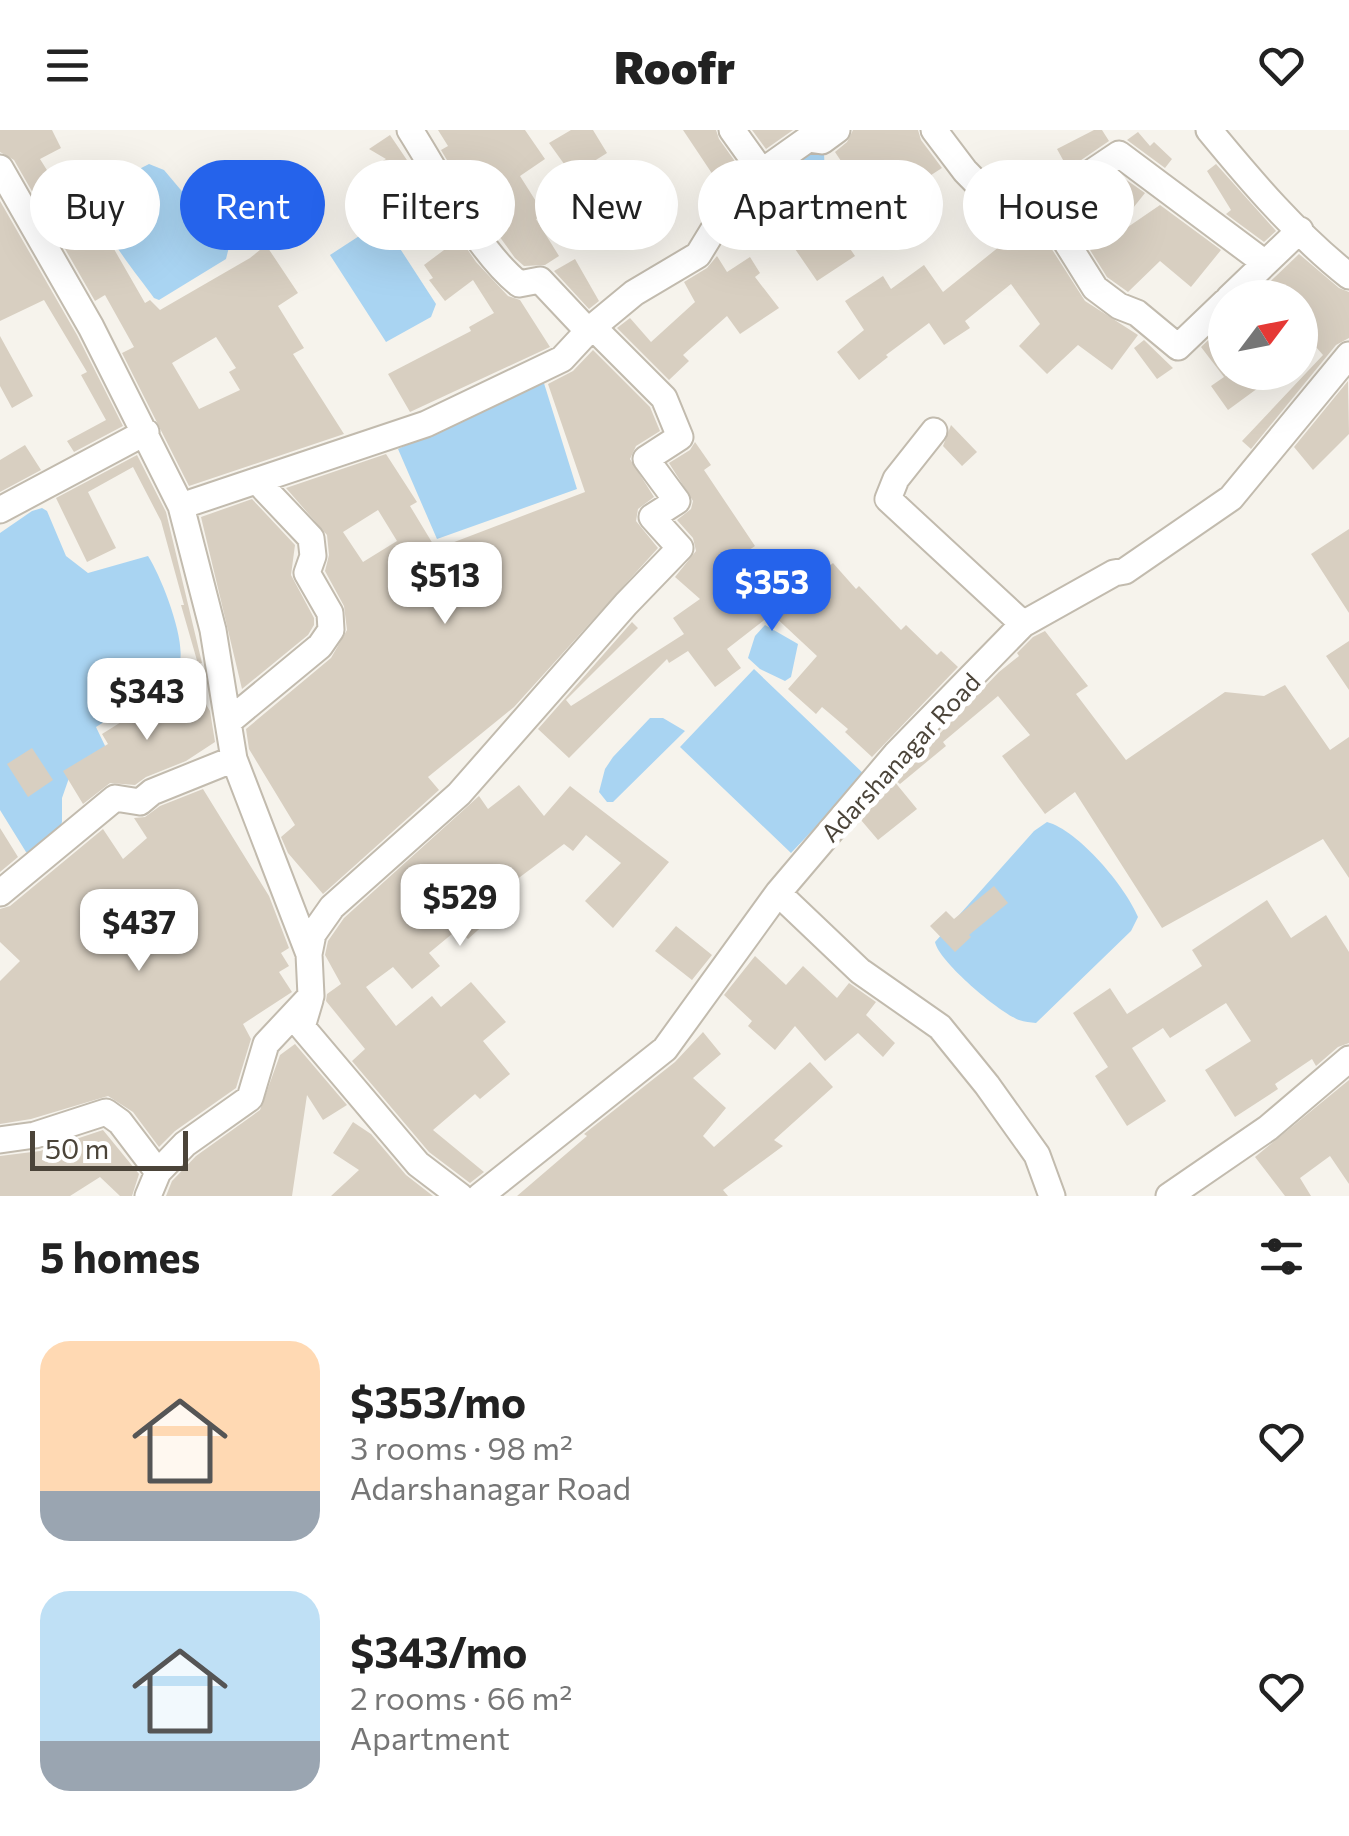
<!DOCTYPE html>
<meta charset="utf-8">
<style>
body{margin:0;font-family:Commissioner,sans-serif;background:#f2f2f2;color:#222;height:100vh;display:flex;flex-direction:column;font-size:38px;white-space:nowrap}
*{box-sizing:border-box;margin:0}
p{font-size:32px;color:#767676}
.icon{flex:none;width:55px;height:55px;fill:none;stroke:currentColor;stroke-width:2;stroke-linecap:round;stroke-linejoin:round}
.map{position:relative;height:1066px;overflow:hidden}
.details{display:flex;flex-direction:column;background:#fff;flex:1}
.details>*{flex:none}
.hud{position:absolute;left:30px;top:30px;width:1290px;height:90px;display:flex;gap:20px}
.needle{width:65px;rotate:58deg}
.fabs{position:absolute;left:1208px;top:150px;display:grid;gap:20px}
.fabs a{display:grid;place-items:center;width:110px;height:110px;border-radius:50%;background:#fff;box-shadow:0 10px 40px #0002;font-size:50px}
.scale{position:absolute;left:30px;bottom:25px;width:158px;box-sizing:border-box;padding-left:10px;border:5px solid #4b4439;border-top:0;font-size:28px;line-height:35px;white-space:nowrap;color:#4b4439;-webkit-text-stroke:8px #fff;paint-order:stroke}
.price{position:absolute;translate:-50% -85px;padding:0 22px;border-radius:20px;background:#fff;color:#222;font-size:32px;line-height:65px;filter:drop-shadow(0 2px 5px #0008)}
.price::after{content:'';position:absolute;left:50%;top:60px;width:30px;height:22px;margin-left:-15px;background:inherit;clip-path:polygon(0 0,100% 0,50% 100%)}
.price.current{background:#2563eb;color:#fff}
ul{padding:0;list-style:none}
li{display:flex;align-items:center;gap:30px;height:250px;padding:0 40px}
li span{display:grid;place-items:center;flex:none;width:280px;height:200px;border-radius:30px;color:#555}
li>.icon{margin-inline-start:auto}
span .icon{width:120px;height:120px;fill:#fffc;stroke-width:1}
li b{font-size:42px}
h2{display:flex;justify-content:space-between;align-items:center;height:120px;padding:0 40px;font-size:42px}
.chip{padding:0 35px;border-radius:45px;background:#fff;box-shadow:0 10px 40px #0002;font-size:35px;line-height:90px}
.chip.current{background:#2563eb;color:#fff}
header{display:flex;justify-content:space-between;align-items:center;height:130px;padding:0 40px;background:#fff;font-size:45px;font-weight:800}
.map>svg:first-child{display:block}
.water{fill:#a9d4f2}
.building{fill:#d8cfc1;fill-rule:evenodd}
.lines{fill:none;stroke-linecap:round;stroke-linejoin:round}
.minor-casing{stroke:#c2bbae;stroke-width:29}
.minor{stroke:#fff;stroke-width:25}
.labels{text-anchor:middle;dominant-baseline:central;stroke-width:10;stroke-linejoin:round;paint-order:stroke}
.street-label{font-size:25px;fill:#4b4439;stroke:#fff}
</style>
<header><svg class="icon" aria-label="menu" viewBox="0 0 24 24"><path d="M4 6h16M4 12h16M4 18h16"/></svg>Roofr<svg class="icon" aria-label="heart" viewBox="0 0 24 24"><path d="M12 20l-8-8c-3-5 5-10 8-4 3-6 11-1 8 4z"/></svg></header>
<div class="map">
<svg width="1349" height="1066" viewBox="0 0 1349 1066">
<rect width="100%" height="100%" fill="#f6f3ec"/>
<path class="water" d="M 807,14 L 824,21 L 826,87 L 788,115 L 751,57 Z
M 149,34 L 164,40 L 229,117 L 226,129 L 159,170 L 154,168 C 139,146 89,91 104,66 C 112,52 134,42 149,34 Z
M 373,97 L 386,97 L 436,174 L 431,187 L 386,212 L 330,125 Z
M 543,250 L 577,359 L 437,409 L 398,319 Z
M 42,378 L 47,381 L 66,426 L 88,443 L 148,426 C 161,446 185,507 180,531 C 178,539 174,545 168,551 L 96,597 L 107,620 L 69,648 L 62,668 L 62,692 L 58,703 L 32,724 L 26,722 L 0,680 L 0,403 L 32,381 Z
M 765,495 L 798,514 L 791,547 L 785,551 L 760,539 L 748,528 L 755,506 Z
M 754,539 L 865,645 L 791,723 L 680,617 Z
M 650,588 L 663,588 L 685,601 L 613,672 L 607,672 L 599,662 L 605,639 L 613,627 Z
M 1047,692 C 1078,700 1126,757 1138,787 L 1131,801 L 1036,893 C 1030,892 1025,892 1019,890 C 1000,883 939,832 935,812 L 1034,701 Z"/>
<path class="building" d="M 0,0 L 52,0 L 61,18 L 40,29 L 80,93 L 95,86 L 145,173 L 150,170 L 160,180 L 250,128 L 266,115 L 298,163 L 278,176 L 304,218 L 293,224 L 344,304 L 189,356 L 122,223 L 134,217 L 105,165 L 95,171 L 14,30 L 0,22 ZM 216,207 L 236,238 L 229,242 L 240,260 L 199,279 L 172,233 Z
M 438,0 L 525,0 L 545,29 L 520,46 L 544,84 L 536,89 L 559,126 L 545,135 L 524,136 L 515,128 L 460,52 L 441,20 L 448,16 Z
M 571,0 L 593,0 L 607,23 L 572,45 L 549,13 Z
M 683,0 L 716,0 L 719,9 L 739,37 L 717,51 Z
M 752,0 L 793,0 L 766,19 Z
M 853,0 L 918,0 L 921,10 L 942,38 L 886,74 L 865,41 L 853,49 L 835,22 L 847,12 Z
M 1094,0 L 1102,0 L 1109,11 L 1068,39 L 1057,19 Z
M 1138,2 L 1150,16 L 1154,12 L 1172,29 L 1165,38 L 1127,10 Z
M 390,5 L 476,132 L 508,166 L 520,170 L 550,217 L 410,282 L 388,244 L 471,201 L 469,197 L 494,183 L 473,150 L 445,171 L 429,150 L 433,148 L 424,135 L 444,120 L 406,57 L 397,63 L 390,53 L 372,64 L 361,44 L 386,29 L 369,19 Z
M 1216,34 L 1276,101 L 1264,112 L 1226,84 L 1231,80 L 1207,41 Z
M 1118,44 L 1145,63 L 1106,112 L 1160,75 L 1221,120 L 1191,157 L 1160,131 L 1128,162 L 1107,147 L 1065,80 Z
M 0,71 L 77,205 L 123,296 L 74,322 L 67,311 L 106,290 L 81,245 L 87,242 L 44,170 L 0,191 Z
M 831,91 L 855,126 L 817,151 L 793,116 Z
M 1037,96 L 1085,171 L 1138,205 L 1112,240 L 1078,215 L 1047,244 L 1019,216 L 1040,194 L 1011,154 L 965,191 L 970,198 L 944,215 L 929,193 L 886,225 L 888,227 L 859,250 L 837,222 L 864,200 L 845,171 L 883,146 L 891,159 L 924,135 L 943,162 L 1010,108 L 1007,104 L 1019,105 Z
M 1299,124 L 1339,158 L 1349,162 L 1349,208 L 1336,215 L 1251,319 L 1242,311 L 1323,225 L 1316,217 L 1308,223 L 1300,211 L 1300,168 L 1253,168 Z
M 717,126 L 727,142 L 750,127 L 760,143 L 755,147 L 779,178 L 740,204 L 727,186 L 683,225 L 689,231 L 669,250 L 617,198 L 630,188 L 651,212 L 695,172 L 684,152 L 707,138 Z
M 575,129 L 599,171 L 589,179 L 554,141 Z
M 1225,194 L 1225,246 L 1230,242 L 1280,242 L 1228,280 L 1211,256 L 1224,247 L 1201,217 Z
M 0,206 L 33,266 L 12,278 L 0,256 Z
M 1144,210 L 1173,238 L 1157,249 L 1134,218 Z
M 593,220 L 650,277 L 660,301 L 636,316 L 630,329 L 654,367 L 638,379 L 636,391 L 658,418 L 514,577 L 428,647 L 439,660 L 323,764 L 288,723 L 281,707 L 295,695 L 249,619 L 246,599 L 331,528 L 347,500 L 344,476 L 325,441 L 329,425 L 327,405 L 286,358 L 386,324 L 417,372 L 410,376 L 436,419 L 585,362 L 548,254 L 573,241 ZM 378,380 L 397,411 L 363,432 L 343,402 Z
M 1348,251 L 1349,304 L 1313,340 L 1294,317 Z
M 951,295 L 977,322 L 962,336 L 943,316 Z
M 695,312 L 711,335 L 704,340 L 755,416 L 746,422 L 789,471 L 833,433 L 856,459 L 859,456 L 901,500 L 906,495 L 937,525 L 941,521 L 958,537 L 872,627 L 845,602 L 848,599 L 822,577 L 816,584 L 788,559 L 817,526 L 772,484 L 727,519 L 741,538 L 715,557 L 688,521 L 669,533 L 667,529 L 569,628 L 538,599 L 632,492 L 638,498 L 566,570 L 571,576 L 684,504 L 673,488 L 700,469 L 675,447 L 696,421 L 693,408 L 677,390 L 691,379 L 693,371 L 669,333 L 690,320 Z
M 25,315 L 41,340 L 0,362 L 0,330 Z
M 137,325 L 166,382 L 202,533 L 198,534 L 181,475 L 184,475 L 161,391 L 133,337 L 88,362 L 116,418 L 87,432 L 56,368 Z
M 252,369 L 295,415 L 291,445 L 314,488 L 314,495 L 308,505 L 242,559 L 201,387 Z
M 1349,399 L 1349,483 L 1311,424 Z
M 1045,501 L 1088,556 L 1076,564 L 1126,630 L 1225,562 L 1264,566 L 1285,555 L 1330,620 L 1349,607 L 1349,748 L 1323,709 L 1162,798 L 1075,662 L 1045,684 L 1002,626 L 1030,605 L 998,566 L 943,612 L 946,616 L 900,654 L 895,650 L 999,542 L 1019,526 L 1017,523 L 1033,507 Z
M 1349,511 L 1349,560 L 1326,526 Z
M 190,549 L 210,581 L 215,612 L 186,631 L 146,647 L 135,655 L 110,653 L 83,674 L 63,641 L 108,614 L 102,604 Z
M 32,618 L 53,650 L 28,667 L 7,634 Z
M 894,651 L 917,679 L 878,710 L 861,690 Z
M 519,655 L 544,686 L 570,656 L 669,732 L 613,798 L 585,771 L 621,733 L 586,705 L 573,721 L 564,714 L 508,756 L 516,766 L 468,809 L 458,799 L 429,823 L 440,836 L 412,859 L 393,837 L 366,857 L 396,896 L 432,866 L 441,877 L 471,852 L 506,892 L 483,911 L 510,944 L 480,969 L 475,964 L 433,1000 L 484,1042 L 470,1053 L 429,1022 L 352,931 L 365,919 L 326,871 L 327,864 L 341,854 L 325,825 L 328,811 L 344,788 L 479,666 L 488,679 Z
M 203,659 L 269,766 L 289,818 L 281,823 L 289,836 L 279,842 L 292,862 L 243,894 L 251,909 L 236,958 L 175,1001 L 159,1017 L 133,982 L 108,966 L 31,989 L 0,994 L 0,851 L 20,831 L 0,812 L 0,779 L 10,776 L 103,699 L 123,729 L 147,708 L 134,688 L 145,687 L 160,676 Z
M 0,698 L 18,727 L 0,742 Z
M 994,756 L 1008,773 L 969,805 L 971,807 L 955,822 L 930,796 L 946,781 L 954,789 Z
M 1267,770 L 1291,808 L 1326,785 L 1349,822 L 1349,913 L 1338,917 L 1316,936 L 1312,929 L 1275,954 L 1278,959 L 1235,987 L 1205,940 L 1251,911 L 1226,873 L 1170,908 L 1163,898 L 1132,918 L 1166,971 L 1127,996 L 1095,946 L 1108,937 L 1073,883 L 1110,858 L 1127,884 L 1202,836 L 1192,820 Z
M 676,796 L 712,825 L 692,850 L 655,821 Z
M 755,826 L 786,855 L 803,836 L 837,868 L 849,853 L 876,872 L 866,885 L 895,913 L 883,927 L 858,903 L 825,931 L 795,896 L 775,920 L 748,896 L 752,891 L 724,865 Z
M 703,902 L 721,924 L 693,948 L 726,978 L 703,1006 L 714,1017 L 810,932 L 833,957 L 774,1010 L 783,1016 L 723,1060 L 728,1066 L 517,1066 L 587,1006 L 584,1004 L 675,932 Z
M 295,914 L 347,975 L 323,990 L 307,965 L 292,1066 L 166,1066 L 172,1051 L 196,1026 L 260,980 L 280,925 Z
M 1349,950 L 1349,1054 L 1330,1026 L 1300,1048 L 1311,1066 L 1285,1066 L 1255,1027 Z
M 353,992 L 371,1004 L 406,1045 L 433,1066 L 331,1066 L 359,1040 L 333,1023 Z
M 103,1000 L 139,1044 L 132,1066 L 120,1066 L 100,1047 L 70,1066 L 0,1066 L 0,1026 L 40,1021 Z"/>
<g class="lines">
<g class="minor-casing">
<path id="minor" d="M 410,0 C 439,46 478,121 519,154 L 540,150 L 588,201
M 732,0 L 762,42
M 934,0 L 965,41 L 1013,90 L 1043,75 L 1095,158 L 1119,176 L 1137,183 L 1178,217 L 1225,172
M 1209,0 C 1251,51 1297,105 1349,146
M 0,38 L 91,197 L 181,376 L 213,500 L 234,629 L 309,824 L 311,866 L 266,914 L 250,968 L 185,1014 L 158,1042 L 148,1066
M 1043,75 L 1119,24 L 1265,133
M 1229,168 L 1300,100
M 934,301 L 896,349 L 888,369 L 1023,494
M 181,376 L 426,294 L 562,229 L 588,201 L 634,163 L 698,125 L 739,58 L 808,9 L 822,11 L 837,0
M 0,380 L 146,302
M 228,592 L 320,516 L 331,500 L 330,483 L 307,443 L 313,426 L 311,408 L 257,351
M 0,763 L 115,668 L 140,672 L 152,662 L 234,629
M 778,763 L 860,841 L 940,897 L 987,955 L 1037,1025 L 1052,1066
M 309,824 L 313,804 L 332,777 L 459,664 L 626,474 L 680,418 L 652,387 L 677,371 L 646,329 L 680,307 L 664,268 L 593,197
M 310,870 L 302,897 L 418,1034 L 460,1066
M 0,1010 L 35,1005 L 106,982 L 120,992 L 158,1042
M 480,1066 L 665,919 L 778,763 L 896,624 L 1023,494 L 1114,443 L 1125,441 L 1231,368 L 1349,225
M 1169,1066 L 1268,998 L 1349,929"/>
</g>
<use href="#minor" class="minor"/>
</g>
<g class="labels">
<g class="street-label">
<text transform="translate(900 627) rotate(-47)">Adarshanagar Road</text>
</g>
</g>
</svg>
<div class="fabs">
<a><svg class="needle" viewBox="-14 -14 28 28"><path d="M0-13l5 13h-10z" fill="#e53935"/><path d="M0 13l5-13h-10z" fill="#767676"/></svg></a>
</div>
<div class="scale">50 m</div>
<b class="price" style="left:445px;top:497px">$513</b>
<b class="price current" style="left:772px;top:504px">$353</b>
<b class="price" style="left:147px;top:613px">$343</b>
<b class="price" style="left:460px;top:819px">$529</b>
<b class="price" style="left:139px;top:844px">$437</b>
<div class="hud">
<a class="chip">Buy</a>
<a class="chip current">Rent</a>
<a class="chip">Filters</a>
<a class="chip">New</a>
<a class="chip">Apartment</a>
<a class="chip">House</a>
</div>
</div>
<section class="details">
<h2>5 homes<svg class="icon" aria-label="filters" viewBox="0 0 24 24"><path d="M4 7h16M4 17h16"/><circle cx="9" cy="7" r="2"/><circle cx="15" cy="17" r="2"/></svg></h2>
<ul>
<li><span style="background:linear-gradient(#ffd9b3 75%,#9aa5b1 0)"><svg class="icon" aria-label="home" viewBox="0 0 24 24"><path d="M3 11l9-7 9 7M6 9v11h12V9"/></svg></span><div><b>$353/mo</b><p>3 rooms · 98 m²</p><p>Adarshanagar Road</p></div><svg class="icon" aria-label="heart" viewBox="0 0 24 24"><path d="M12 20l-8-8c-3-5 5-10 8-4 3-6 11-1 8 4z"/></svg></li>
<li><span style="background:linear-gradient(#bfe0f5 75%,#9aa5b1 0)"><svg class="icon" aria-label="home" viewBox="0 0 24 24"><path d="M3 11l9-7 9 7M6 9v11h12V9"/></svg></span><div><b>$343/mo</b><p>2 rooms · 66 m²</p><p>Apartment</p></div><svg class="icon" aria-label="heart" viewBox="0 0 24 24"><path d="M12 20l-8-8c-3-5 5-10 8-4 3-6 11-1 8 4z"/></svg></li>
</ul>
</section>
